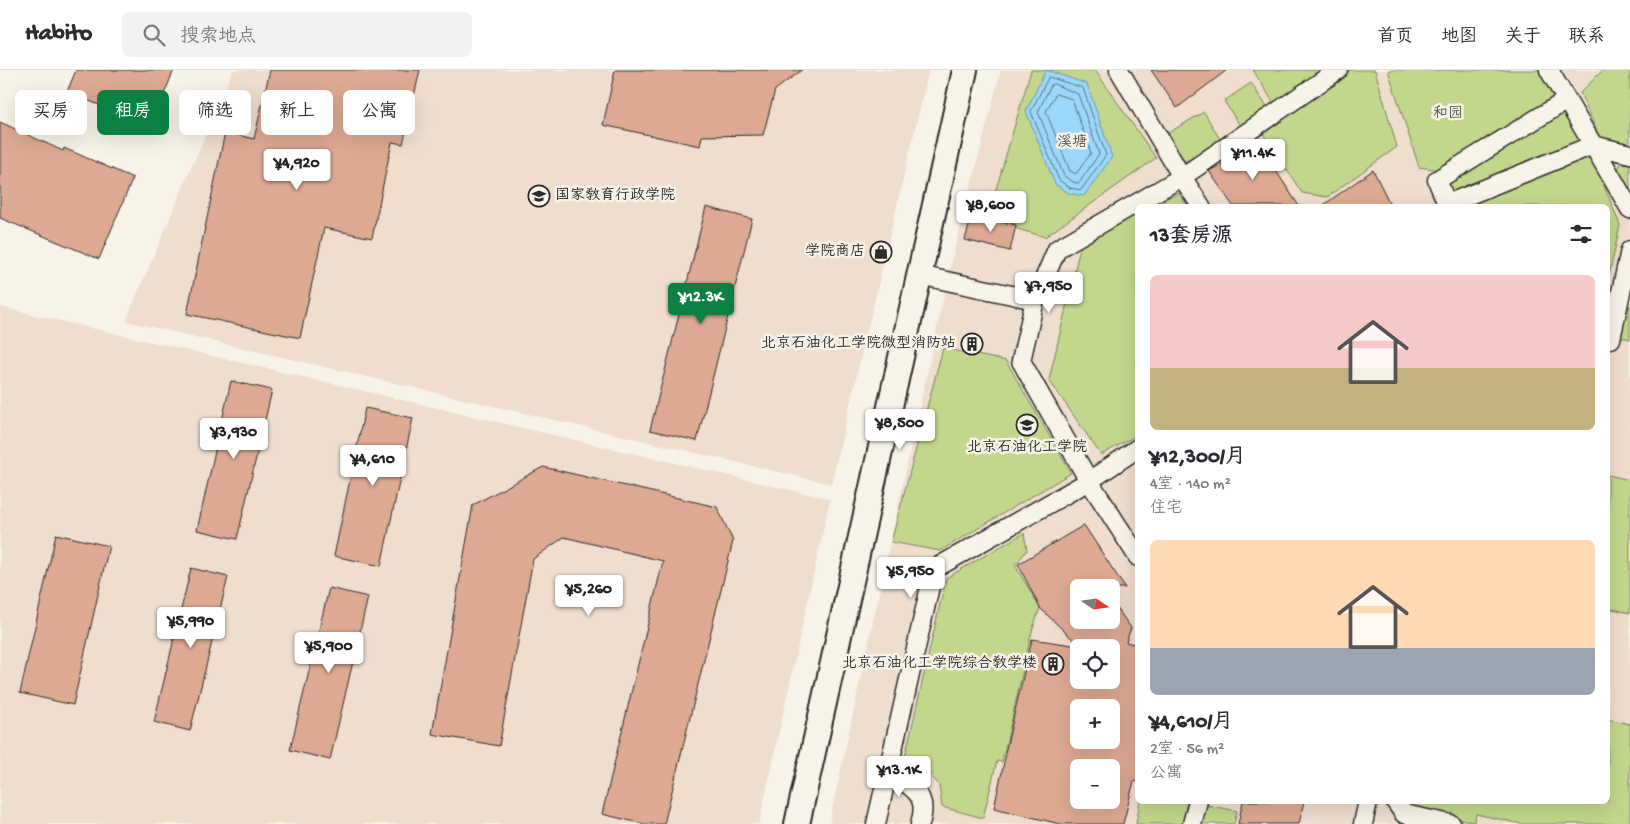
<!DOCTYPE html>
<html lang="zh">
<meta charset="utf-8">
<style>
body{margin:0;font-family:"Gochi Hand","LXGW WenKai TC",sans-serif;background:#f2f2f3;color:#2b2b33;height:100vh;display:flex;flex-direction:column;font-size:19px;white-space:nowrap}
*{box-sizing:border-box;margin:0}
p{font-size:16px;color:#7c7c81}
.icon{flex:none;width:28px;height:28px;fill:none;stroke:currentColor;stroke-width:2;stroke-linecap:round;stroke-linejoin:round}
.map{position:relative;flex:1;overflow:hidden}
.side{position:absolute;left:1135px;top:134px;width:475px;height:600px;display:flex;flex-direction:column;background:#fff;border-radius:8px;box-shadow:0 5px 20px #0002}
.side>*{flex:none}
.guide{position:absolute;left:15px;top:20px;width:475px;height:45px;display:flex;gap:10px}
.needle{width:32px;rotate:103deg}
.tools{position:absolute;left:1070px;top:509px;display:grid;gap:10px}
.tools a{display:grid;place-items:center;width:50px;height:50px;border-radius:8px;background:#fff;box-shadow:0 5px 20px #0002;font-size:25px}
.price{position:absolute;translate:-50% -42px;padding:0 11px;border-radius:5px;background:#fff;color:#222;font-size:16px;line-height:32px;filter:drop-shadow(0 1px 2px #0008)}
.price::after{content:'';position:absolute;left:50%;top:30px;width:15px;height:11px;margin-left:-8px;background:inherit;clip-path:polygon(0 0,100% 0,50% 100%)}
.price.active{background:#0b8043;color:#fff}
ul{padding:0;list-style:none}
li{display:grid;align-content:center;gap:10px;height:265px;padding:0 15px}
li span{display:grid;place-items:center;height:155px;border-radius:8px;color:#555}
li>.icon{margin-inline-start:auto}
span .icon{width:90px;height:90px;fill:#fffc;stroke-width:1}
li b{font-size:21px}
h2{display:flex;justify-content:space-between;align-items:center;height:60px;padding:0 15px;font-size:21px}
.tag{padding:0 18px;border-radius:8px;background:#fff;box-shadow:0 5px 20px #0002;font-size:18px;line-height:45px}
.tag.active{background:#0b8043;color:#fff}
header{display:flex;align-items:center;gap:30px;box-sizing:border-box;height:70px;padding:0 25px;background:#fff;border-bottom:1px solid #e1e1e2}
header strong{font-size:24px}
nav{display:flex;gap:28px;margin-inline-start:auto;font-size:18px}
.search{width:350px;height:45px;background:#f2f2f3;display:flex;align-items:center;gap:12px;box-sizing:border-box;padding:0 18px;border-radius:8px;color:#7c7c81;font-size:19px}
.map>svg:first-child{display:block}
.built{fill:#efddce;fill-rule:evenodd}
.green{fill:#c2d68c;stroke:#76805c}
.water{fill:#9bd8fc;stroke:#6e93a8}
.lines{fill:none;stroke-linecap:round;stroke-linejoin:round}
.shore{stroke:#58707f;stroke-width:1}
.building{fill:#dda992;stroke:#2b2b2b;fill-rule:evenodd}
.street-casing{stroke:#2b2b2b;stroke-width:21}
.secondary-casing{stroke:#2b2b2b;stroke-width:28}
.street{stroke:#f7f3e8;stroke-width:18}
.secondary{stroke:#f7f3e8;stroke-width:24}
.labels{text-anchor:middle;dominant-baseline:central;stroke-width:5;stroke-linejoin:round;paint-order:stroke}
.park-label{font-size:15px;fill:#515643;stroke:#f7f3e8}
.poi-label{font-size:15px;fill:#2b2b2b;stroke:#f7f3e8;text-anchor:end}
</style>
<header>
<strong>Habito</strong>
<div class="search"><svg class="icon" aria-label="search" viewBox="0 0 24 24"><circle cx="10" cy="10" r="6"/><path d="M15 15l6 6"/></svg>搜索地点</div>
<nav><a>首页</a><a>地图</a><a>关于</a><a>联系</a></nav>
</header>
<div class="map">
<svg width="1630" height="754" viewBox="0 0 1630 754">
<rect width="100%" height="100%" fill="#f7f3e8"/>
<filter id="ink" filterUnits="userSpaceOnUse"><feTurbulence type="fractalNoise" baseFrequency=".02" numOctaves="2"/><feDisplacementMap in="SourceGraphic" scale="10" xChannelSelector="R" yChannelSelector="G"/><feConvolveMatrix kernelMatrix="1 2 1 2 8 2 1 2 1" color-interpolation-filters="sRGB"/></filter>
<g filter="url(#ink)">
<path class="built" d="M 233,0 L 929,0 L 831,414 L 126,251 Z
M 1001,0 L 1630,0 L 1630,754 L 829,754 L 951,193 ZM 1138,136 L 1608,136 L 1608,731 L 1138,731 ZM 1079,518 L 1111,518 L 1111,550 L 1079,550 ZM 1079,578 L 1111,578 L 1111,610 L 1079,610 ZM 1079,638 L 1111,638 L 1111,670 L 1079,670 ZM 1079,698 L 1111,698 L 1111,730 L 1079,730 Z
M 0,237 L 830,429 L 759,754 L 0,754 Z"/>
<path class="green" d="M 1031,0 L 1095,0 L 1156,88 L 1045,167 L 987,150 Z
M 1253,0 L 1331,0 L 1275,35 Z
M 1350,0 L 1375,0 L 1397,77 L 1327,127 L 1302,123 L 1262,62 Z
M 1388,0 L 1539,0 L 1556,27 L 1441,100 L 1419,97 Z
M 1603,0 L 1630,0 L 1630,75 L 1600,68 L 1580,23 Z
M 1251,13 L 1269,40 L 1242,59 L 1224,31 Z
M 1567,30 L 1593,75 L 1447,134 L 1437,110 Z
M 1204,42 L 1221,71 L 1185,92 L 1168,63 Z
M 1591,84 L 1620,155 L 1608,211 L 1608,136 L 1468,136 Z
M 1622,92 L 1630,94 L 1630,128 L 1616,102 Z
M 1179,123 L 1187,136 L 1148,136 Z
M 1137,141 L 1137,365 L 1101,385 L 1049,310 L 1083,165 Z
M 1630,235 L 1630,269 L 1620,267 L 1620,259 Z
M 943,278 L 1006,291 L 1071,403 L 940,481 L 891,472 Z
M 1608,405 L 1630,410 L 1630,543 L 1608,538 Z
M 1024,463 L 1027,480 L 1015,495 L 1040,538 L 1032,561 L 1002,692 L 997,691 L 983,748 L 942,737 L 939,715 L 922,695 L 905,687 L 946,508 Z
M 1608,649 L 1630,654 L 1630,754 L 1521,754 L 1476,744 L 1474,752 L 1415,739 L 1410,731 L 1608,731 Z
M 1140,731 L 1189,731 L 1184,754 L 1136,754 Z
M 1202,734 L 1237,741 L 1234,754 L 1198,754 Z"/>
<path class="water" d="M 1046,0 L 1087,14 L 1112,87 L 1084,126 L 1068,123 L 1055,114 L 1026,41 Z"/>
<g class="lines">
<path class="shore" d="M 1049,7 L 1083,18 L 1106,85 L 1081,120 L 1070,118 L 1059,110 L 1031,42 Z
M 1054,14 L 1078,24 L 1099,84 L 1079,113 L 1073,112 L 1064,106 L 1038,42 L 1051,15 Z
M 1056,24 L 1072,29 L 1091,83 L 1076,104 L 1070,101 L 1046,42 Z"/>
</g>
<path class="building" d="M 76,0 L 174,0 L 151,56 L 67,22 Z
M 270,0 L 420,0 L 403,74 L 392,72 L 372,168 L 324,158 L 300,268 L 187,244 L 225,62 L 254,69 Z
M 615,0 L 802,0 L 775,20 L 763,65 L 702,66 L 700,76 L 603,55 Z
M 1151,0 L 1227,0 L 1177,38 Z
M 0,52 L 63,81 L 64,78 L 133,108 L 99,189 L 0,148 Z
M 1259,75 L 1299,136 L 1233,136 L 1209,101 Z
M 1373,100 L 1391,136 L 1322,136 Z
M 706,137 L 752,149 L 697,371 L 650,360 Z
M 972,145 L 1016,155 L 1010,181 L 965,170 Z
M 231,311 L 272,320 L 237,469 L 197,460 Z
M 365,338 L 413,348 L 381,496 L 334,486 Z
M 543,397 L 717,437 L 733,471 L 664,754 L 644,754 L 602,744 L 663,491 L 564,467 L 533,489 L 499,676 L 432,664 L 473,435 Z
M 1084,455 L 1125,518 L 1079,518 L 1079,550 L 1111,550 L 1111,530 L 1131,558 L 1126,572 L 1138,575 L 1138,712 L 1134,711 L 1123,754 L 1060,754 L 994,738 L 1006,683 L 1005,683 L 1032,569 L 1079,576 L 1079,610 L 1111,610 L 1111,578 L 1082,578 L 1040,538 L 1018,494 ZM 1079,638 L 1111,638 L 1111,670 L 1079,670 ZM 1079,698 L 1111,698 L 1111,730 L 1079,730 Z
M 56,464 L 109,476 L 73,635 L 20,623 Z
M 191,498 L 228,507 L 190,661 L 154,652 Z
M 329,518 L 368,527 L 330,690 L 290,680 Z
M 1243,731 L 1304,731 L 1299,754 L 1238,754 Z"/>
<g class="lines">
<g class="street-casing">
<path id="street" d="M 1119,0 L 1182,107 L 1338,0
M 1630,84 L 1593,75 L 1630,139
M 1447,134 L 1593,75 L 1549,0
M 1447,134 L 1437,110 L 1567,30
M 919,205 L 1035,230
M 1611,269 L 1630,180
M 1138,378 L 1089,411 L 1021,291 L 1035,230 L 1057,179 L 1182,107 L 1201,136
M 888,700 C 897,707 918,719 921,730 C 924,737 922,747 920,754
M 1395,731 L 1404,744 L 1451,754
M 876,754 L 934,499 L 1089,411 L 1138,487
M 1192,754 L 1198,731
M 1363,754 L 1368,731"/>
</g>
<g class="secondary-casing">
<path id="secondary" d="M 797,754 L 965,0"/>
</g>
<use href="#street" class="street"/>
<use href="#secondary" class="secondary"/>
</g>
</g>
<defs>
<g id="university-ring" transform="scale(1.125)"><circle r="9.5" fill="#f7f3e8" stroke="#2b2b2b" stroke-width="1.5"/><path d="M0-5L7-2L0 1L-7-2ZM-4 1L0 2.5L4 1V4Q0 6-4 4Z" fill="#2b2b2b"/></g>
<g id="shop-ring" transform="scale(1.125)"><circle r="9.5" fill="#f7f3e8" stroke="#2b2b2b" stroke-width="1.5"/><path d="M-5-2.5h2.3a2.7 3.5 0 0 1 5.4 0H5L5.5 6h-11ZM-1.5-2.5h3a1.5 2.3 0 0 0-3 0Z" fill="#2b2b2b"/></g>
<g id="building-ring" transform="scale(1.125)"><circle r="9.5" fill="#f7f3e8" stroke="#2b2b2b" stroke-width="1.5"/><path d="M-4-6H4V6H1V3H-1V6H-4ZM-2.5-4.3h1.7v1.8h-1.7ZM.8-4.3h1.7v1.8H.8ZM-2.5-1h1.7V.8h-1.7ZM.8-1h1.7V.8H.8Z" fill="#2b2b2b"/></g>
</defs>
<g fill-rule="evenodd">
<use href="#university-ring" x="539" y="126"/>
<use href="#shop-ring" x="881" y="182"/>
<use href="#building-ring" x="972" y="274"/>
<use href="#university-ring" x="1027" y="355"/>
<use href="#building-ring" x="1053" y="594"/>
</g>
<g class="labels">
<g class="park-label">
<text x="1448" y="44">和园</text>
<text x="1072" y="73">溪塘</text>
</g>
<g class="poi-label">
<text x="555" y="126" text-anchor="start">国家教育行政学院</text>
<text x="865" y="182">学院商店</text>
<text x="956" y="274">北京石油化工学院微型消防站</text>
<text x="1027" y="378" text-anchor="middle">北京石油化工学院</text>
<text x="1037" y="594">北京石油化工学院综合教学楼</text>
</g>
</g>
</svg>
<div class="tools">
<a><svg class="needle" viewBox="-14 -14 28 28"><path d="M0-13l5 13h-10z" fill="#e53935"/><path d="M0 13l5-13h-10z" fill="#7c7c81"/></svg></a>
<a><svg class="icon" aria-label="locate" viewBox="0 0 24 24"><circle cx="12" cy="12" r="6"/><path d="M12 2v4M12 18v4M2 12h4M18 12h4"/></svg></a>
<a>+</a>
<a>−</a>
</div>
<b class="price" style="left:1253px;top:111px">¥11.4K</b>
<b class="price" style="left:297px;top:121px">¥4,920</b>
<b class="price" style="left:991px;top:163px">¥8,600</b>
<b class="price" style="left:1049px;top:244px">¥7,950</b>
<b class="price active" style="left:701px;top:255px">¥12.3K</b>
<b class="price" style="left:900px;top:381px">¥8,500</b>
<b class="price" style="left:234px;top:390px">¥3,930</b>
<b class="price" style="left:373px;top:417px">¥4,610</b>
<b class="price" style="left:911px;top:529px">¥5,950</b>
<b class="price" style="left:589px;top:547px">¥5,260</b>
<b class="price" style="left:191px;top:579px">¥5,990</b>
<b class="price" style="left:329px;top:604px">¥5,900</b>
<b class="price" style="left:899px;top:728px">¥13.1K</b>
<div class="guide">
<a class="tag">买房</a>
<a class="tag active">租房</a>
<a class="tag">筛选</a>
<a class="tag">新上</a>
<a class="tag">公寓</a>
</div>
<section class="side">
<h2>13套房源<svg class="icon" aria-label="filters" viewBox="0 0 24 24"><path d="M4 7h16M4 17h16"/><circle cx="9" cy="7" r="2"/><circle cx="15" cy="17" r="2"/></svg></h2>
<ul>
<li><span style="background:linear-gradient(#f6c9c9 60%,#c2b280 0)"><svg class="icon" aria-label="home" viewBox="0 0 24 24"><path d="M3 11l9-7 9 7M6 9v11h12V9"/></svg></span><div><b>¥12,300/月</b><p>4室 · 140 m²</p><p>住宅</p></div></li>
<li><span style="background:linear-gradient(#ffd9b3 70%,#9aa5b1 0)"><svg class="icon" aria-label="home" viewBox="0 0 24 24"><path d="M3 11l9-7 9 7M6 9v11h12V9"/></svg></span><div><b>¥4,610/月</b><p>2室 · 56 m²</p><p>公寓</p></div></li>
</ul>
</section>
</div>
